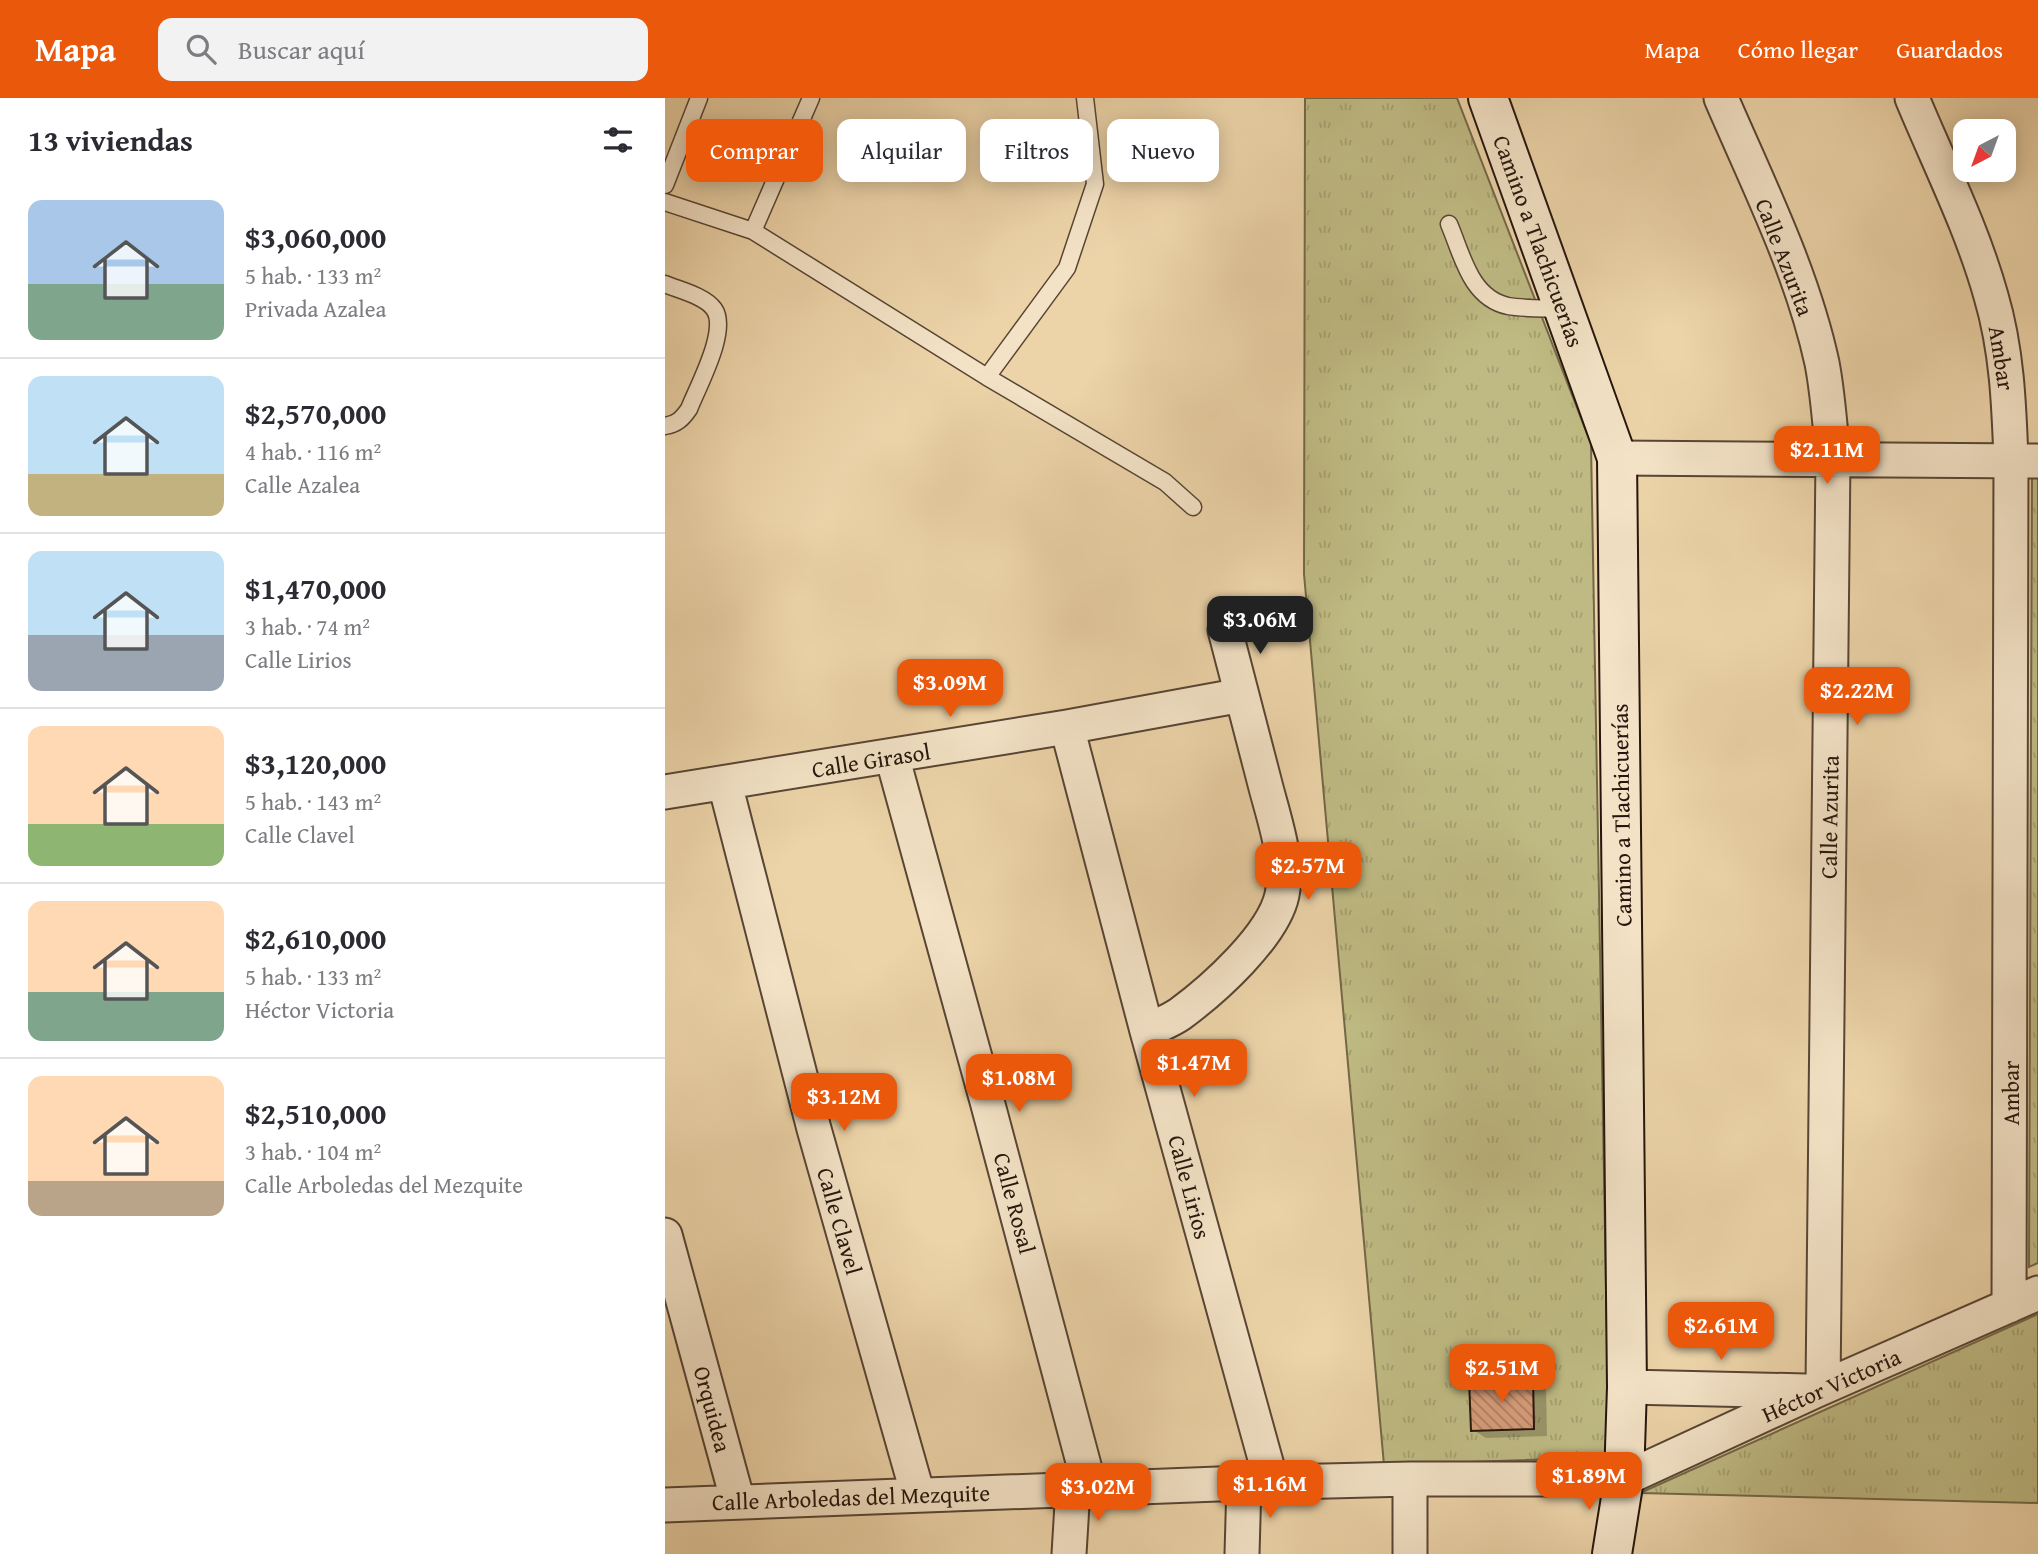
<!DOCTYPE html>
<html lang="es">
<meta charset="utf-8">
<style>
body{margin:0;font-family:"Gentium Book Plus",serif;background:#f2f2f3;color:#2b2b33;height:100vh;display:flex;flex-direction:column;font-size:26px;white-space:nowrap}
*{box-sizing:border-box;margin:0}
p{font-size:23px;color:#7c7c81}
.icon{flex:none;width:38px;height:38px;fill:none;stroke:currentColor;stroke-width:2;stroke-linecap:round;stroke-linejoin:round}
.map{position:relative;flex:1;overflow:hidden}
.details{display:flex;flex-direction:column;background:#fff;width:665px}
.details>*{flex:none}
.guide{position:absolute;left:21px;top:21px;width:665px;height:63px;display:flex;gap:14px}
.needle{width:46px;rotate:221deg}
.controls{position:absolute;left:1288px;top:21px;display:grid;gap:14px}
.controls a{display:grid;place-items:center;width:63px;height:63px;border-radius:14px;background:#fff;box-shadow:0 4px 18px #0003;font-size:35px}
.price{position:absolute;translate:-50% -60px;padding:0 16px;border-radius:14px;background:#ea580c;color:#fff;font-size:23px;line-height:46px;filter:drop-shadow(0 2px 4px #0008)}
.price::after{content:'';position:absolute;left:50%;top:42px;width:21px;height:16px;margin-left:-10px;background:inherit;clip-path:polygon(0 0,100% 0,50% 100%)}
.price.on{background:#222;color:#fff}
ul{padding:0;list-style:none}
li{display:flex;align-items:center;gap:21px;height:175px;padding:0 28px}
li+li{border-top:2px solid #e1e1e2}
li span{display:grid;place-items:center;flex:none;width:196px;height:140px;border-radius:14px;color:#555}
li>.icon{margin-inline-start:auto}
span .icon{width:84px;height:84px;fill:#fffc;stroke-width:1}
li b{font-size:30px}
h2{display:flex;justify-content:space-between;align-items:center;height:84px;padding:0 28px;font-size:30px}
.chip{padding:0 24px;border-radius:14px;background:#fff;box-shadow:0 4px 18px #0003;font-size:24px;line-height:63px}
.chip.on{background:#ea580c;color:#fff}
header{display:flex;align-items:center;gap:42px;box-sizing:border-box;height:98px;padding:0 35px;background:#ea580c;color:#fff}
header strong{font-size:33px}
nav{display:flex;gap:38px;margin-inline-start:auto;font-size:24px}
.search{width:490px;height:63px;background:#f2f2f3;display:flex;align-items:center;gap:18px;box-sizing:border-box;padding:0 24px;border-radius:14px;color:#7c7c81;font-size:26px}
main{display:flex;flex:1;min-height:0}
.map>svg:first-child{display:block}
.park{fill:url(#park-tufts);stroke:#726848;stroke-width:2}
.shadow{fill:#0003}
.building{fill:url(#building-back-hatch);stroke:#26160d;stroke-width:2}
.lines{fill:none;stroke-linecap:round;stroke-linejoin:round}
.lane-casing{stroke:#584534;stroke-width:19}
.street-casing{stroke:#584534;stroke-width:37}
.secondary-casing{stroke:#26160d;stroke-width:42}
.lane{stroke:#f3e2c6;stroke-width:16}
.street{stroke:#f3e2c6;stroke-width:33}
.secondary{stroke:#f3e2c6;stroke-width:38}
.labels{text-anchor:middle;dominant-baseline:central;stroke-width:5;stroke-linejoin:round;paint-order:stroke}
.street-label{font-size:23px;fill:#26160d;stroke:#f3e2c6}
</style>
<header>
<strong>Mapa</strong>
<div class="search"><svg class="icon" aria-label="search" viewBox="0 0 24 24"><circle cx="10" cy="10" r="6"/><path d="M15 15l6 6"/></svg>Buscar aquí</div>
<nav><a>Mapa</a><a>Cómo llegar</a><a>Guardados</a></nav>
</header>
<main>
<section class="details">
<h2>13 viviendas<svg class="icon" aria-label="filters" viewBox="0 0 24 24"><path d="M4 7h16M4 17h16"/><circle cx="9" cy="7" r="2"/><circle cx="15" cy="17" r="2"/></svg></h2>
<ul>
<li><span style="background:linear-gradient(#a9c7e8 60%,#7fa58c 0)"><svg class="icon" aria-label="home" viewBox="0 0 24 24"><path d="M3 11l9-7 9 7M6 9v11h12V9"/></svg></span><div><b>$3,060,000</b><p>5 hab. · 133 m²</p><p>Privada Azalea</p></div></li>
<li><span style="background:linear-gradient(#bfe0f5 70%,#c2b280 0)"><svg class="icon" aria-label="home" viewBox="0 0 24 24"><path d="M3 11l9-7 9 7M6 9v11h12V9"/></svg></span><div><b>$2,570,000</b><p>4 hab. · 116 m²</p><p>Calle Azalea</p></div></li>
<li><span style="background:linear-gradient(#bfe0f5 60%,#9aa5b1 0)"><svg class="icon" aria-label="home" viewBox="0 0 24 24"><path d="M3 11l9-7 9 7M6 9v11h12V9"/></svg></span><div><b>$1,470,000</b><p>3 hab. · 74 m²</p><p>Calle Lirios</p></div></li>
<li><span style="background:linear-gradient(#ffd9b3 70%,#8fb573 0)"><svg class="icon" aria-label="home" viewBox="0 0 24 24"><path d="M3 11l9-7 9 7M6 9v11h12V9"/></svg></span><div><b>$3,120,000</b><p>5 hab. · 143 m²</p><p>Calle Clavel</p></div></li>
<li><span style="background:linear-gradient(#ffd9b3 65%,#7fa58c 0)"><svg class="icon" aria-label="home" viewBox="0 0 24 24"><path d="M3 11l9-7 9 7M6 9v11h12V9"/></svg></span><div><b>$2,610,000</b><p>5 hab. · 133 m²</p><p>Héctor Victoria</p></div></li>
<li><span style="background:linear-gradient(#ffd9b3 75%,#b9a48a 0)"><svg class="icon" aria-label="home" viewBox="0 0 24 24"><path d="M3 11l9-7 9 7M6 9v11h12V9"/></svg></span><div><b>$2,510,000</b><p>3 hab. · 104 m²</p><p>Calle Arboledas del Mezquite</p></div></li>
</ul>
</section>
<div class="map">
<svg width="1373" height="1456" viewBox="0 0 1373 1456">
<defs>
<pattern id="park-tufts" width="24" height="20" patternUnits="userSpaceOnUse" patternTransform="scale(1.75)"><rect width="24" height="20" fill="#bfba83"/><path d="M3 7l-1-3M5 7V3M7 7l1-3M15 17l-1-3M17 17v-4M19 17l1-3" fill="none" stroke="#a49f70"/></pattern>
<pattern id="building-back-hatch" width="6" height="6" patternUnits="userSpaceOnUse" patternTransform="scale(1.75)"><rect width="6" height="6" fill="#d59b78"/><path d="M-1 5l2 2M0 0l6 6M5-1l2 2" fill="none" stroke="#ad7d61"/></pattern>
</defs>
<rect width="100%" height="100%" fill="#ecd3a8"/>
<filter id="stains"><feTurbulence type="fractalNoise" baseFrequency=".00286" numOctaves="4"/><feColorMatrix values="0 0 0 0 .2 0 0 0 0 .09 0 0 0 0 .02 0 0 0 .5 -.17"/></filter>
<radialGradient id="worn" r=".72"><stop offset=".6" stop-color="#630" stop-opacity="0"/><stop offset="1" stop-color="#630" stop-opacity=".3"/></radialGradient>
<path class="park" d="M 640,0 L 792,0 L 926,346 L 944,1359 L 719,1367 L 639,476 Z
M 1367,377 L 1373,377 L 1373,1165 L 1364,1169 Z
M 1373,1216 L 1373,1405 L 975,1395 Z"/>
<path class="shadow" d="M 867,1279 L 881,1288 L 882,1338 L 821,1340 L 808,1332 Z"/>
<path class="building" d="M 868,1278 L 869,1331 L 806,1333 L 804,1281 Z"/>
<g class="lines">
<g class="lane-casing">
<path id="lane" d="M 0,87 L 34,0
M 0,104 L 88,133 L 146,0
M 784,126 C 797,156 805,200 843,208 C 860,211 880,210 898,211
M 88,133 L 322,279 L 500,384 L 528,409
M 0,186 C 14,192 40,198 49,211 C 64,232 33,288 24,311 C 17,321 12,326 0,328
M 322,279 L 402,170 L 430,86 L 420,0"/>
</g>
<g class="street-casing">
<path id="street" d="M 1056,0 C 1093,86 1137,173 1157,265 C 1163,296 1165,328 1168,360 L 1158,1289
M 1247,0 C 1274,65 1307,130 1326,198 C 1342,252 1344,307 1346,362 L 1344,1208
M 952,360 L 1373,363
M 402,629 L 482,933 L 607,1386
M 227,658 L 322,1003 L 425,1390
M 60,686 L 149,1031 L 253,1397
M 0,694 L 402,629 L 577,597
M 482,933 C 493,927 505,923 515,916 C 549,891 608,838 617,797 C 625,763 607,715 599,682 C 586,632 573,582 560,532
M 0,1137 L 73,1404
M 962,1289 L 1141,1293
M 0,1407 L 579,1385 L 745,1381 L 959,1381 L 1150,1293 L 1373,1195
M 404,1456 L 408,1390
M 577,1456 L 579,1385
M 745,1456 L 745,1381"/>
</g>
<g class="secondary-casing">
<path id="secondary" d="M 823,0 L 952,360 L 962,1289 L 959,1381 L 947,1456"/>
</g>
<use href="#lane" class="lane"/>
<use href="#street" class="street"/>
<use href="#secondary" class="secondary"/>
</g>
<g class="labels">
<g class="street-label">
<text transform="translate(874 143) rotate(70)">Camino a Tlachicuerías</text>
<text transform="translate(1120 159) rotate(69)">Calle Azurita</text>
<text transform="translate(1337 260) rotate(81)">Ambar</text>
<text transform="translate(206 662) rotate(-9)">Calle Girasol</text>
<text transform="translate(956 717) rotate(-91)">Camino a Tlachicuerías</text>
<text transform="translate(1164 719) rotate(-89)">Calle Azurita</text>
<text transform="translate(1345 995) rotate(-90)">Ambar</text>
<text transform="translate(525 1089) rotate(75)">Calle Lirios</text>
<text transform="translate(350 1105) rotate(75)">Calle Rosal</text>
<text transform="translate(175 1123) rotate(74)">Calle Clavel</text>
<text transform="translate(1166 1287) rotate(-24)">Héctor Victoria</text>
<text transform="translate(48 1311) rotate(75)">Orquidea</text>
<text transform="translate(186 1399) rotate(-2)">Calle Arboledas del Mezquite</text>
</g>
</g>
<rect width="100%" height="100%" filter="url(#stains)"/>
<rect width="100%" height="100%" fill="url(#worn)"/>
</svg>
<div class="controls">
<a><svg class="needle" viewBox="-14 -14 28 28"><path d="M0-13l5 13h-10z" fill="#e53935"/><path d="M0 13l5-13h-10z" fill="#7c7c81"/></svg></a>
</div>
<b class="price" style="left:1162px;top:388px">$2.11M</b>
<b class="price on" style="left:595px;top:558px">$3.06M</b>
<b class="price" style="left:285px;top:621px">$3.09M</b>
<b class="price" style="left:1192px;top:629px">$2.22M</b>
<b class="price" style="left:643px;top:804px">$2.57M</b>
<b class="price" style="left:529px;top:1001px">$1.47M</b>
<b class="price" style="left:354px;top:1016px">$1.08M</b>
<b class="price" style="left:179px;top:1035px">$3.12M</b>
<b class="price" style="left:1056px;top:1264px">$2.61M</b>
<b class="price" style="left:837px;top:1306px">$2.51M</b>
<b class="price" style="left:924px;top:1414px">$1.89M</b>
<b class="price" style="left:605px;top:1422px">$1.16M</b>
<b class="price" style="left:433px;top:1425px">$3.02M</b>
<div class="guide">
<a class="chip on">Comprar</a>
<a class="chip">Alquilar</a>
<a class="chip">Filtros</a>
<a class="chip">Nuevo</a>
</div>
</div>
</main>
